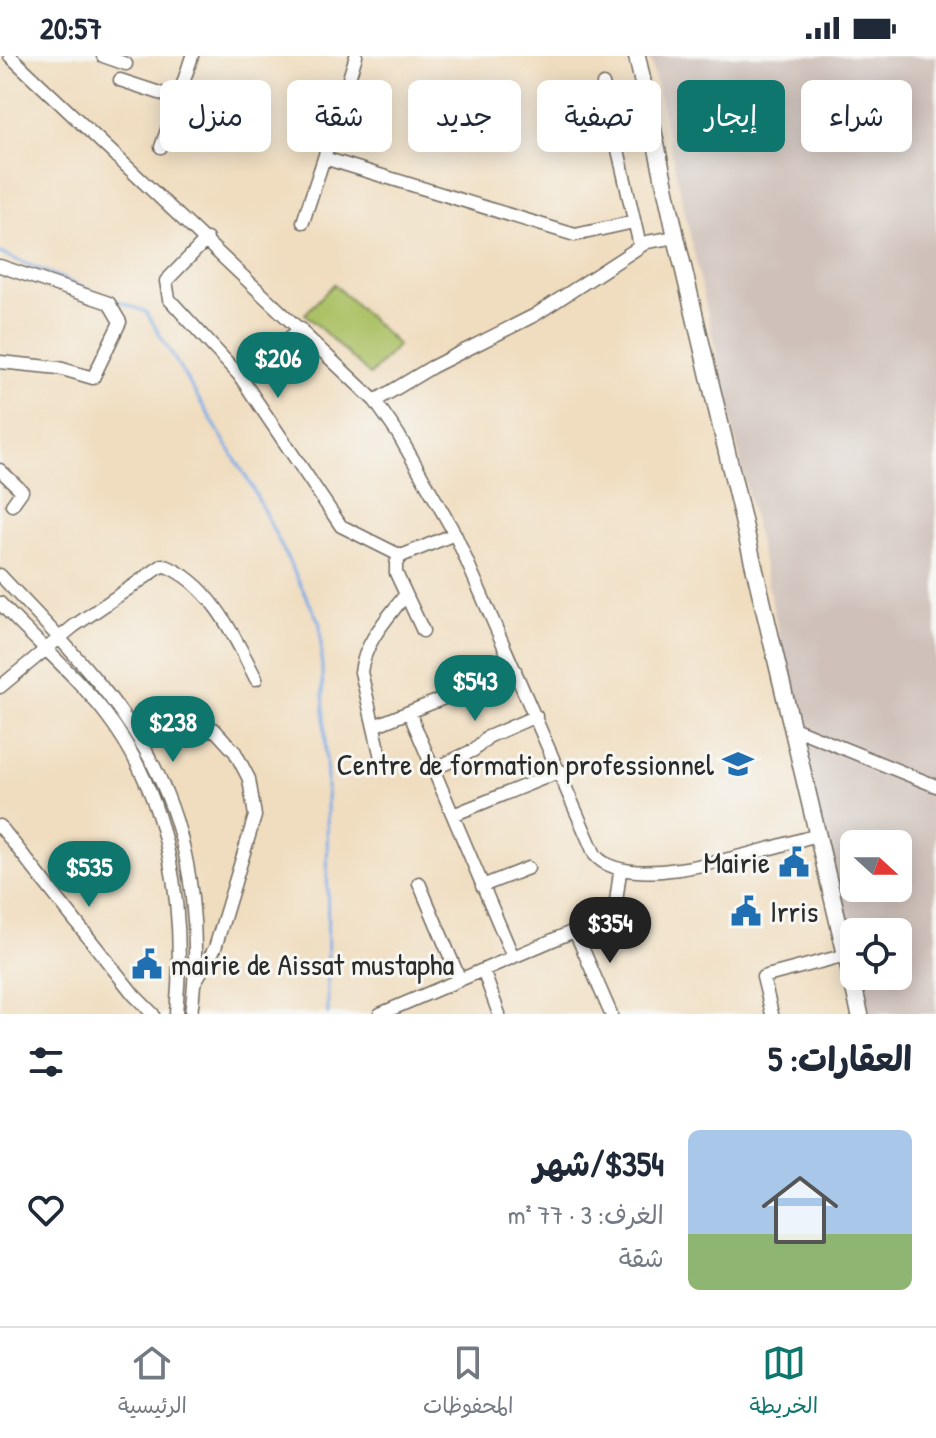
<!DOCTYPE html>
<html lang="ar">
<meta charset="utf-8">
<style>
body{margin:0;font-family:"Patrick Hand","Playpen Sans Arabic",sans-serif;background:#f2f2f3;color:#1f2937;direction:rtl;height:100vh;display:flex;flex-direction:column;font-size:30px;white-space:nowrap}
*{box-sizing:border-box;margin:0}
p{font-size:26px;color:#747a83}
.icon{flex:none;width:44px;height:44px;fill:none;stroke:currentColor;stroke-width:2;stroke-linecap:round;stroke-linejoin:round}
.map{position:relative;height:958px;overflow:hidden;direction:ltr}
.drawer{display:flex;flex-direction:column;background:#fff;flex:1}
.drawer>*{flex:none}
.hud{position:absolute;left:24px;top:24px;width:888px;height:72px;direction:rtl;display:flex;gap:16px}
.needle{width:52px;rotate:111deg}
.buttons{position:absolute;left:840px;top:774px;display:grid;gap:16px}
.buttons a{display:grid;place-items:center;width:72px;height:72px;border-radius:12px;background:#fff;box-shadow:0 4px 20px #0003;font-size:40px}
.price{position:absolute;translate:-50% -68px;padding:0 18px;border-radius:28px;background:#0f766e;color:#fff;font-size:26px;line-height:52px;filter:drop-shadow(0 2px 4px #0008)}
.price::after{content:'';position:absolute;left:50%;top:48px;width:24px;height:18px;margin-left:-12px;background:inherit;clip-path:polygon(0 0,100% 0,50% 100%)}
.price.active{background:#222;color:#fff}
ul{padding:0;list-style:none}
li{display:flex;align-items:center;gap:24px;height:200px;padding:0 24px}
li span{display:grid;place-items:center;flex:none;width:224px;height:160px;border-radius:12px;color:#555}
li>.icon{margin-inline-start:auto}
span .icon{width:96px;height:96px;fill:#fffc;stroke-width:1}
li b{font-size:34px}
h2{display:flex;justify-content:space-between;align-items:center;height:96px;padding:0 24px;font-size:34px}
.tag{padding:0 28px;border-radius:12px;background:#fff;box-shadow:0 4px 20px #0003;font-size:28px;line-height:72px}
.tag.active{background:#0f766e;color:#fff}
.status{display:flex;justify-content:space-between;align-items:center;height:56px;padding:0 40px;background:#fff;direction:ltr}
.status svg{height:22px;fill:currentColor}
.dock{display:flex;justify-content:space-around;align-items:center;height:112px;border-top:2px solid #e0e1e3;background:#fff;font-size:22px;color:#747a83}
.dock a{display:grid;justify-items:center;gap:4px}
.dock .active{color:#0f766e}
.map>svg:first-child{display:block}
.industrial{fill:#cfc1ba;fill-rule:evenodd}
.green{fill:#abc165;stroke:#6b7648;stroke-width:2}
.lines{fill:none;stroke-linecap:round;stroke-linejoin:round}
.stream{stroke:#7cabe6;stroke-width:3}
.minor-casing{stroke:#70695f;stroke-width:15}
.tertiary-casing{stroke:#70695f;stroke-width:19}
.minor{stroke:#fff;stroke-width:12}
.tertiary{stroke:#fff;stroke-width:16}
.labels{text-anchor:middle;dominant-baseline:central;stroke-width:6;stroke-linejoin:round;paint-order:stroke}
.poi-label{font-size:30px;fill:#2b2b2b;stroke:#f6f6f2;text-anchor:end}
</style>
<div class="status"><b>20:57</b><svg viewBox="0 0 49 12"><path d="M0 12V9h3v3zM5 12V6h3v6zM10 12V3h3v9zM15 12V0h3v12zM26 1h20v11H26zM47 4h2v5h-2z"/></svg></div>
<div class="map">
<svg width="936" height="958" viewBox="0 0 936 958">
<rect width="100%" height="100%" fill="#f6f6f2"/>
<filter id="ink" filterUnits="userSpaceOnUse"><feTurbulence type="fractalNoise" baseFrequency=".0125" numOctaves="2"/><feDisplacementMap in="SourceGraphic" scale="16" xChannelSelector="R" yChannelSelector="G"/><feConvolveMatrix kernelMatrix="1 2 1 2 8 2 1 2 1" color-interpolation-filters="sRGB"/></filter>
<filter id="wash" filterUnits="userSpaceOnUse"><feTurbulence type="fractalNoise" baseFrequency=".006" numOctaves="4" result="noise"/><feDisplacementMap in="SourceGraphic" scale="32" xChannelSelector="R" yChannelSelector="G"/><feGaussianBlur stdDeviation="1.8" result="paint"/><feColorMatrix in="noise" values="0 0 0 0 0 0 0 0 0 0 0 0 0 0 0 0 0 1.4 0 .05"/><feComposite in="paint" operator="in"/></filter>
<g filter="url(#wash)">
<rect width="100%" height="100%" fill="#f0ddbf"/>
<path class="industrial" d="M 650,0 L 936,0 L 936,958 L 864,958 L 855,920 L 898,920 L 898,876 L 854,876 L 854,914 ZM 854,788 L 898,788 L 898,832 L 854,832 Z"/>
<path class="green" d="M 334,228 L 398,289 L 370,319 L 305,258 Z"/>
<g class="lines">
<path class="stream" d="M 0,197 L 100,238
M 111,242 L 146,256 L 251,429 L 320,568 L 327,724 L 328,958"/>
</g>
</g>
<g filter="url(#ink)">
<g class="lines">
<g class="minor-casing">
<path id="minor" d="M 10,0 L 375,345 L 398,378 L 455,478 L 595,799 C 630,841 769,791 818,779
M 103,0 L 126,8
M 356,0 L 324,102 L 575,179 L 634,166
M 120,24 L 178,43 L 192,0
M 603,28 L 640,190
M 161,91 L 178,43
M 303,166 L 324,102
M 207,183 L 166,225 L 169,243 L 239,319 L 341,470 L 401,500
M 0,210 L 109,247 L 120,266 L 93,322 L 59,312 L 0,306
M 239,319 L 301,273
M 375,345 L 432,311 L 535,259 L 647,186 L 676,181
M 0,414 L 22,435 L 12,449
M 0,519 C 58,581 126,646 161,725 C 193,794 201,883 191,958
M 0,547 C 34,584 74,617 105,657 C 171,742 186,854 176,958
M 423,575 L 396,517 L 396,507 L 401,500 L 455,478
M 0,631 L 74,570 L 163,509 C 210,526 235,581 256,623
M 374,670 L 409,656
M 791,671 L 936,730
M 140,687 L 214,673 L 235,696 L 249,723 L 255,760 L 215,892 L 195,926
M 382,706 L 361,616 C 365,585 387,563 406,538
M 434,713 L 474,694 L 488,681 L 536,660
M 453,759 L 561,715
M 0,770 L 134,939 L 153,958
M 419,827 L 460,924
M 482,830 L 528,812
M 575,875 L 611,958
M 513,901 L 409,656 L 515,614
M 483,914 L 499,958
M 380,958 L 609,860 L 615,853 L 620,816
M 772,958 L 763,921 L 846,899"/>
</g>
<g class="tertiary-casing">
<path id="tertiary" d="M 637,0 L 676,181 L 860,958"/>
</g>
<use href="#minor" class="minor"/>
<use href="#tertiary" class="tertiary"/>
</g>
</g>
<defs>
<g id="university-bare" transform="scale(2.4)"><path d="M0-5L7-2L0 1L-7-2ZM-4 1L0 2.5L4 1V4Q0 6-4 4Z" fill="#1f6fb2" stroke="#f6f6f2" stroke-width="2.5" paint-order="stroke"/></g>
<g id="civic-bare" transform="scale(2.4)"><path d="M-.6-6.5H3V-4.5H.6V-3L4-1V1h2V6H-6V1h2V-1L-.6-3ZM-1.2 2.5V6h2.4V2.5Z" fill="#1f6fb2" stroke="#f6f6f2" stroke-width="2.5" paint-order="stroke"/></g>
</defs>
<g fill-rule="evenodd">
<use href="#university-bare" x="738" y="708"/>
<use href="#civic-bare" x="794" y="806"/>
<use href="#civic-bare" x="746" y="855"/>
<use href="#civic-bare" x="147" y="908"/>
</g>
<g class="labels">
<g class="poi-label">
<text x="714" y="708">Centre de formation professionnel</text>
<text x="770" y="806">Mairie</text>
<text x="770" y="855" text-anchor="start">Irris</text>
<text x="171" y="908" text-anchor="start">mairie de Aissat mustapha</text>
</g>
</g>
</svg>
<div class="buttons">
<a><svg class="needle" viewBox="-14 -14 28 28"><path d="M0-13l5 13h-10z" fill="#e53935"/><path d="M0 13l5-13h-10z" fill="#747a83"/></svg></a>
<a><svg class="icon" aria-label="locate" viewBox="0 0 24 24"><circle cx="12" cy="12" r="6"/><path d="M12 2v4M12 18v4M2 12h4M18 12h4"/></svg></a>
</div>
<b class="price" style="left:278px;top:344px">$206</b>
<b class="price" style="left:475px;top:667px">$543</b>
<b class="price" style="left:173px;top:708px">$238</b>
<b class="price" style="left:89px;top:853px">$535</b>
<b class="price active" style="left:610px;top:909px">$354</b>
<div class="hud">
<a class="tag">شراء</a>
<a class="tag active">إيجار</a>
<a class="tag">تصفية</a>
<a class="tag">جديد</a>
<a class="tag">شقة</a>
<a class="tag">منزل</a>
</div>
</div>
<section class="drawer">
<h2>العقارات: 5<svg class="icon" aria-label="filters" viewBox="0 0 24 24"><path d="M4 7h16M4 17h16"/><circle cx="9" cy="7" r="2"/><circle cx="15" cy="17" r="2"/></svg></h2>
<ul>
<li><span style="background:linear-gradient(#a9c7e8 65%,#8fb573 0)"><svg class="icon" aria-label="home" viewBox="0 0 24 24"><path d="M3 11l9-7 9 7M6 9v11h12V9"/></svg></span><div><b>$354/شهر</b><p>الغرف: 3 · 77 m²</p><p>شقة</p></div><svg class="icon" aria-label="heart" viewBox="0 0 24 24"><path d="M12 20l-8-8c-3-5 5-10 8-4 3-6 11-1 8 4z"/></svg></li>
</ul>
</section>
<nav class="dock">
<a class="active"><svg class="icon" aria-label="map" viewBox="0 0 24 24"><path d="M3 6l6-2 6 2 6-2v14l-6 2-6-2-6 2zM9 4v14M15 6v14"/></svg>الخريطة</a>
<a><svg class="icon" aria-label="saved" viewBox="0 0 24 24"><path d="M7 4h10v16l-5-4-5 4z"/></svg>المحفوظات</a>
<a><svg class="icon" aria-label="home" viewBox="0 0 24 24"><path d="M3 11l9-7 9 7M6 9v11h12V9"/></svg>الرئيسية</a>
</nav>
